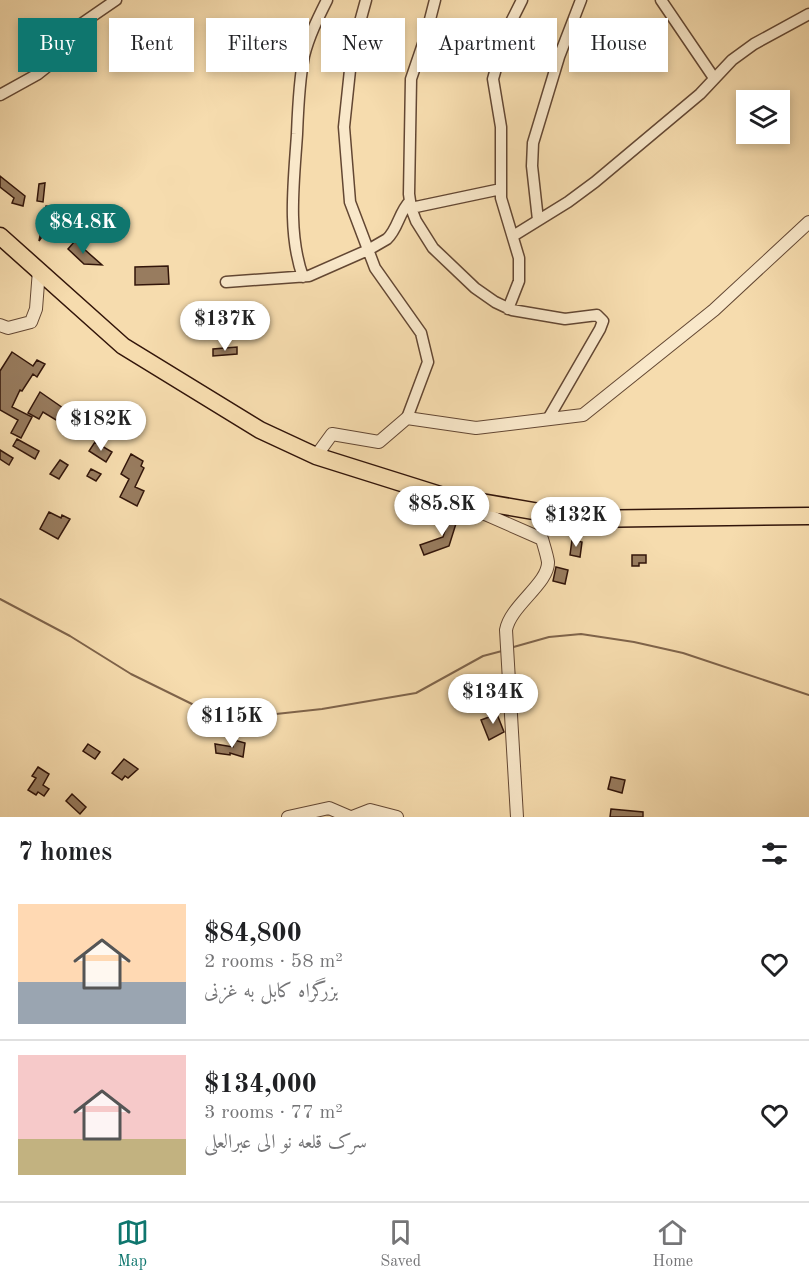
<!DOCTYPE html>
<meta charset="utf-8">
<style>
body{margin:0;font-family:"Old Standard TT",Amiri,serif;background:#f2f2f2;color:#202124;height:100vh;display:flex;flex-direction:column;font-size:22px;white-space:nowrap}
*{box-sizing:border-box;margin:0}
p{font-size:20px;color:#757577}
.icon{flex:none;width:33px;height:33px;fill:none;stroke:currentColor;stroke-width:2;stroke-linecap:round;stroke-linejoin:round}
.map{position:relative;height:817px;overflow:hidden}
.sheet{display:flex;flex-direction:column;background:#fff;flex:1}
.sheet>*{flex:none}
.hud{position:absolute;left:18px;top:18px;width:774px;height:54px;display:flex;gap:12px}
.buttons{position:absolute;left:736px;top:90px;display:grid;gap:12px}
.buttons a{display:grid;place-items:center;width:54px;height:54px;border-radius:0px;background:#fff;box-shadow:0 3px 9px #0003;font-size:30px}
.price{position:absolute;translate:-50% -51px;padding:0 14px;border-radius:21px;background:#fff;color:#222;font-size:20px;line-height:39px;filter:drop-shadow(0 2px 3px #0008)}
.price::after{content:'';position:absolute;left:50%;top:36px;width:18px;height:14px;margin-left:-9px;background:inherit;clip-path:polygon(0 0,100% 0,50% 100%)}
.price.selected{background:#0f766e;color:#fff}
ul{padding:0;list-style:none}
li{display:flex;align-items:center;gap:18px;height:150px;padding:0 18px}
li+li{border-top:2px solid #e0e0e0}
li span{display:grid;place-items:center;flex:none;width:168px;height:120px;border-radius:0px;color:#555}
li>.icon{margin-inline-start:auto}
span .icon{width:72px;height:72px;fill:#fffc;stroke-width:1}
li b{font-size:26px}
h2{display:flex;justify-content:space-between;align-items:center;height:72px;padding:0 18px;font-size:26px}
.chip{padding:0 21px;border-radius:0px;background:#fff;box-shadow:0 3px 9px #0003;font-size:21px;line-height:54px}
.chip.selected{background:#0f766e;color:#fff}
.tabs{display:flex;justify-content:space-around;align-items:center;height:84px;border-top:2px solid #e0e0e0;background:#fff;font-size:16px;color:#757577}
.tabs a{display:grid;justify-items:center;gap:3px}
.tabs .selected{color:#0f766e}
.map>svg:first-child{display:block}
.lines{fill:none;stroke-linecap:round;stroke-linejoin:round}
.stream{stroke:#7f644b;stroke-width:2}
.building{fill:#987c5f;stroke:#32150a;stroke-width:1.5}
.minor-casing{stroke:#634733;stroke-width:13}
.tertiary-casing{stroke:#634733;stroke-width:14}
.trunk-casing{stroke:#32150a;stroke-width:19}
.minor{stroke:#f9e8ca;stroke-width:10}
.tertiary{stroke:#f9e8ca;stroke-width:12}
.trunk{stroke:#f6dcae;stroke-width:16}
</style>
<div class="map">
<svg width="809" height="817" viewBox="0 0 809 817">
<rect width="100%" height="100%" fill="#f6dcae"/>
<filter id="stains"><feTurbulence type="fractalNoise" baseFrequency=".00333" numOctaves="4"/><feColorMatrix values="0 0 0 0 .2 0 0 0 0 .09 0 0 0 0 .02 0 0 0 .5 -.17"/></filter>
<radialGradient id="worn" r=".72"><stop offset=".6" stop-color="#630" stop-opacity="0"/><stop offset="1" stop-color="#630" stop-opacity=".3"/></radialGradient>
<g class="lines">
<path class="stream" d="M 0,599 L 70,636 L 131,674 L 194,705 L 276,714 L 322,709 L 416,693 L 483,656 L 502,651
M 510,648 L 549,637 L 581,634 L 634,642 L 683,653 L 809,695"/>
</g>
<path class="building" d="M 0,176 L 25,196 L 23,206 L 12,203 L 14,198 L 0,187 Z
M 45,183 L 43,202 L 37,201 L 39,184 Z
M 46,206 L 58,208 L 55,225 L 51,224 L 39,241 Z
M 75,241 L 102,265 L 84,264 L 68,249 Z
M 168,266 L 169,284 L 135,285 L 135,267 Z
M 237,347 L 237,354 L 213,356 L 213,349 Z
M 12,352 L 33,366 L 37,360 L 45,364 L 37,377 L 33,374 L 22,391 L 20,390 L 12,407 L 32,417 L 21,438 L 11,433 L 18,420 L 0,410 L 0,371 Z
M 40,392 L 73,415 L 66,426 L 43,412 L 39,419 L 28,413 Z
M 70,422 L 80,428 L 73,438 L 64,432 Z
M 17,439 L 39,451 L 35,459 L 13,446 Z
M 95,442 L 112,452 L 106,462 L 89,451 Z
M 0,450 L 13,458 L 9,465 L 0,459 Z
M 131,454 L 143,461 L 141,466 L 144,468 L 135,487 L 144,491 L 137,506 L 120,497 L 129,479 L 121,474 Z
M 60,460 L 68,465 L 59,479 L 50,474 Z
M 91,469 L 101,474 L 96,481 L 87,476 Z
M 49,512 L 61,518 L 62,515 L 70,519 L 58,539 L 40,529 Z
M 451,512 L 459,514 L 449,546 L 424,555 L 420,545 L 443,537 Z
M 572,540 L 582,542 L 580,557 L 570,555 Z
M 632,555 L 646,555 L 646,563 L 639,563 L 639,566 L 632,566 Z
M 556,567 L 568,570 L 565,584 L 553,581 Z
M 495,709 L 504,732 L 489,740 L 481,720 L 489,717 L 487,713 Z
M 234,740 L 245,743 L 243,757 L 230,753 L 230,755 L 216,753 L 215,744 L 233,747 Z
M 88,744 L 100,752 L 95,759 L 83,751 Z
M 124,759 L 138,769 L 128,778 L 125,776 L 122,780 L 112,773 Z
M 38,767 L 49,774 L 43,785 L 49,789 L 44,796 L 38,792 L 36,795 L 28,790 L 36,778 L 32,776 Z
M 611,777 L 625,780 L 622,793 L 608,789 Z
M 72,794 L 86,807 L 80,814 L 66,801 Z
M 611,809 L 643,812 L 643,817 L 610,817 Z"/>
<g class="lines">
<g class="minor-casing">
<path id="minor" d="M 366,0 L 352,51 L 344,127 L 350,202 L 375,268 L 421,333 L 428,362 L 407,418
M 435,0 L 426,35 L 411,79 L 409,194 L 411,208 L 416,221 L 433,248 L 475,288 L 495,302 L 512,310 L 565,319 L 597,315 L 603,321 L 600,329 L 548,419
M 661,0 L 714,78
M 0,95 L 38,74 L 67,51 L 81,24 L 116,0
M 411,208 L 501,189
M 538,220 L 532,166 L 533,143 L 559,57 L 581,0
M 513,236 L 568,202 L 595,182 L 700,94 L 732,60 L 754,44 L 809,14
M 303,277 C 287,232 294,181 297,134 C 298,109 299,81 304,56 C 309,36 318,18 327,0
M 226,282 L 309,276 L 368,250 L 387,239 C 398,229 399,212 410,201
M 508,309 L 519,281 L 519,258 L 501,198 L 501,127 L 493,79 L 507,30 L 522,0"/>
</g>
<g class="tertiary-casing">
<path id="tertiary" d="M 0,325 L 8,328 L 31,322 L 36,309 L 39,270
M 316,456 L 332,434 L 379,442 L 407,418 L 476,428 L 583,415 L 714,310 L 809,222
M 460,503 L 542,539 C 544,546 547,555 548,562 C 549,583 510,606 506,630 L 517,817
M 288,817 L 329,808 L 350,817
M 352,817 L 370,810 L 397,817"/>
</g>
<g class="trunk-casing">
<path id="trunk" d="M 0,236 L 123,346 L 260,430 L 316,456 L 440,495 L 580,519 L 809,516"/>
</g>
<use href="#minor" class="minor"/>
<use href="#tertiary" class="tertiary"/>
<use href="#trunk" class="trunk"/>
</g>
<rect width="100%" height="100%" filter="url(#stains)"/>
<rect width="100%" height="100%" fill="url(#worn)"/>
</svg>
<div class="buttons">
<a><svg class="icon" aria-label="layers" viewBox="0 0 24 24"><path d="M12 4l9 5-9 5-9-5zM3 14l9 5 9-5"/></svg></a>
</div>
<b class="price selected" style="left:83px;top:255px">$84.8K</b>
<b class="price" style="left:225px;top:352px">$137K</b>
<b class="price" style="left:101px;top:452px">$182K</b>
<b class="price" style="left:442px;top:537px">$85.8K</b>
<b class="price" style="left:576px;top:548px">$132K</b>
<b class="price" style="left:493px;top:725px">$134K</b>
<b class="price" style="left:232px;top:749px">$115K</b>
<div class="hud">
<a class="chip selected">Buy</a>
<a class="chip">Rent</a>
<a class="chip">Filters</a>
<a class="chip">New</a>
<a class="chip">Apartment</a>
<a class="chip">House</a>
</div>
</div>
<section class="sheet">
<h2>7 homes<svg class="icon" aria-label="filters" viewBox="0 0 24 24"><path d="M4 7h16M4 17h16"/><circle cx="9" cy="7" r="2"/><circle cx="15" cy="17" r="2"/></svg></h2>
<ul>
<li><span style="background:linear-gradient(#ffd9b3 65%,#9aa5b1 0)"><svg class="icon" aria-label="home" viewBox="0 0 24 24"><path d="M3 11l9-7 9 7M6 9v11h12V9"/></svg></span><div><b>$84,800</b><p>2 rooms · 58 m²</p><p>بزرگراه کابل به غزنی</p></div><svg class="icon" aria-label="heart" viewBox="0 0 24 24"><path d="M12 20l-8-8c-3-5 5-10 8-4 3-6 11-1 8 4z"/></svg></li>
<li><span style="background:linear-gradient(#f6c9c9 70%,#c2b280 0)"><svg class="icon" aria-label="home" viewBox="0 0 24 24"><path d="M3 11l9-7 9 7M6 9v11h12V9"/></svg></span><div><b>$134,000</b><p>3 rooms · 77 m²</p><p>سرک قلعه نو الی عبرالعلی</p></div><svg class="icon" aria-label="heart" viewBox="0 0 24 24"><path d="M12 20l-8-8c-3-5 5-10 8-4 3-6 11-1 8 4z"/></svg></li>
</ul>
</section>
<nav class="tabs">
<a class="selected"><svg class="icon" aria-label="map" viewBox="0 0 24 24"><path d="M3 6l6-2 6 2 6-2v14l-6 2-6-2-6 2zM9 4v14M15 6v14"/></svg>Map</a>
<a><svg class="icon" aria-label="saved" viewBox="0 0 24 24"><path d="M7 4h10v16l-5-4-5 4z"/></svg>Saved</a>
<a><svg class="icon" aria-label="home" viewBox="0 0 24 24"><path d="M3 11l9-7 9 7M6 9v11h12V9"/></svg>Home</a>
</nav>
